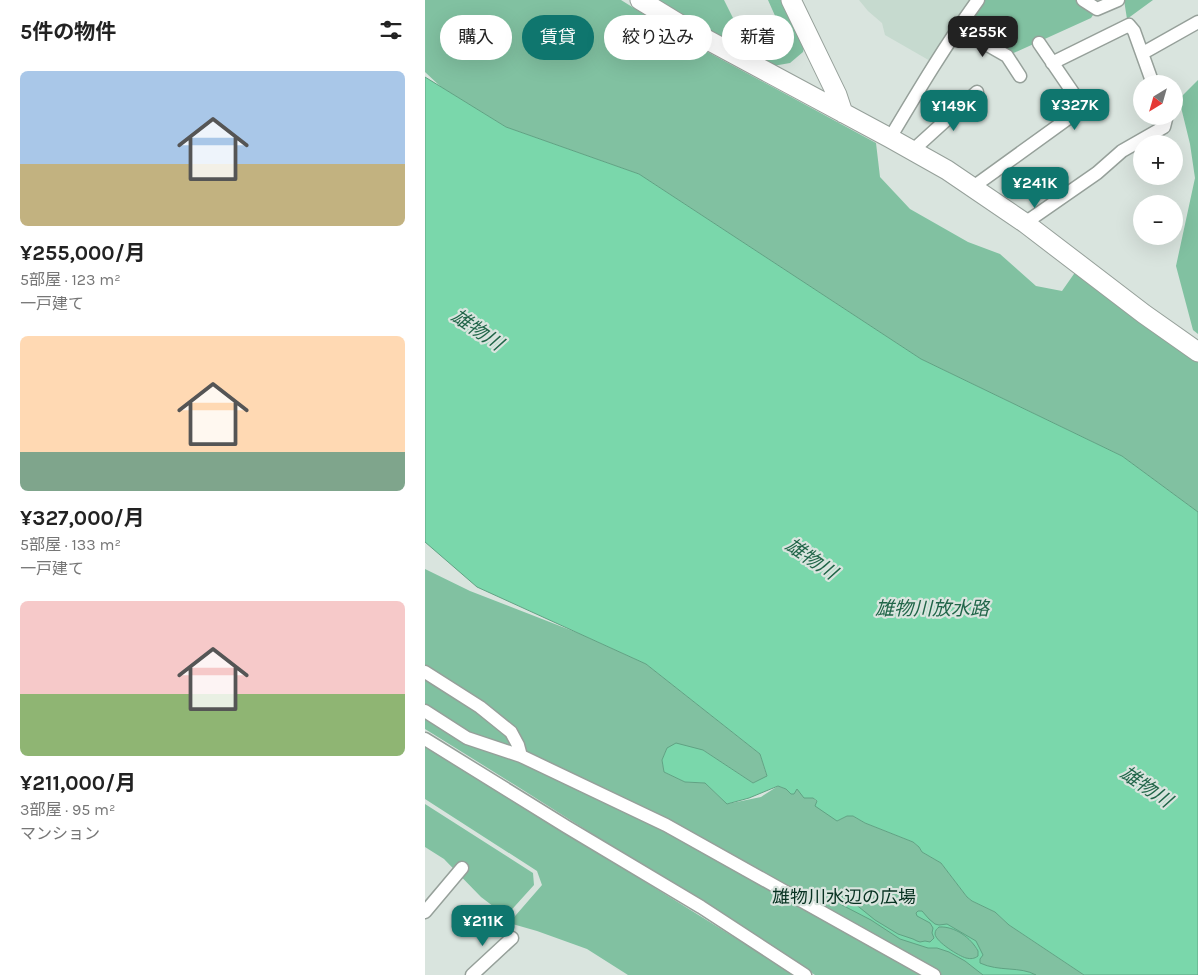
<!DOCTYPE html>
<html lang="ja">
<meta charset="utf-8">
<style>
body{margin:0;font-family:Karla,"Noto Sans JP",sans-serif;background:#f2f2f2;color:#222;height:100vh;display:flex;flex-direction:column;font-size:19px;white-space:nowrap}
*{box-sizing:border-box;margin:0}
p{font-size:16px;color:#767676}
.icon{flex:none;width:28px;height:28px;fill:none;stroke:currentColor;stroke-width:2;stroke-linecap:round;stroke-linejoin:round}
.map{position:relative;flex:1;overflow:hidden}
.details{display:flex;flex-direction:column;background:#fff;width:425px}
.details>*{flex:none}
.banner{position:absolute;left:15px;top:15px;width:475px;height:45px;display:flex;gap:10px}
.needle{width:32px;rotate:217deg}
.buttons{position:absolute;left:708px;top:75px;display:grid;gap:10px}
.buttons a{display:grid;place-items:center;width:50px;height:50px;border-radius:50%;background:#fff;box-shadow:0 5px 20px #0002;font-size:25px}
.price{position:absolute;translate:-50% -42px;padding:0 11px;border-radius:10px;background:#0f766e;color:#fff;font-size:16px;line-height:32px;filter:drop-shadow(0 1px 2px #0008)}
.price::after{content:'';position:absolute;left:50%;top:30px;width:15px;height:11px;margin-left:-8px;background:inherit;clip-path:polygon(0 0,100% 0,50% 100%)}
.price.active{background:#222;color:#fff}
ul{padding:0;list-style:none}
li{display:grid;align-content:center;gap:10px;height:265px;padding:0 20px}
li span{display:grid;place-items:center;height:155px;border-radius:8px;color:#555}
li>.icon{margin-inline-start:auto}
span .icon{width:90px;height:90px;fill:#fffc;stroke-width:1}
li b{font-size:21px}
h2{display:flex;justify-content:space-between;align-items:center;height:60px;padding:0 20px;font-size:21px}
.tag{padding:0 18px;border-radius:22px;background:#fff;box-shadow:0 5px 20px #0002;font-size:18px;line-height:45px}
.tag.active{background:#0f766e;color:#fff}
main{display:flex;flex:1;min-height:0}
.map>svg:first-child{display:block}
.built{fill:#c6dacf}
.green{fill:#81c1a1}
.water{fill:#7ad7ab;stroke:#60a283;fill-rule:evenodd}
.lines{fill:none;stroke-linecap:round;stroke-linejoin:round}
.street-casing{stroke:#96a09a;stroke-width:15}
.secondary-casing{stroke:#96a09a;stroke-width:21}
.street{stroke:#fff;stroke-width:12}
.secondary{stroke:#fff;stroke-width:19}
.labels{text-anchor:middle;dominant-baseline:central;stroke-width:4.5;stroke-linejoin:round;paint-order:stroke}
.park-label{font-size:18px;fill:#073221;stroke:#d9e4de}
.water-label{font-size:19px;font-style:italic;fill:#206548;stroke:#d9e4de}
</style>
<main>
<section class="details">
<h2>5件の物件<svg class="icon" aria-label="filters" viewBox="0 0 24 24"><path d="M4 7h16M4 17h16"/><circle cx="9" cy="7" r="2"/><circle cx="15" cy="17" r="2"/></svg></h2>
<ul>
<li><span style="background:linear-gradient(#a9c7e8 60%,#c2b280 0)"><svg class="icon" aria-label="home" viewBox="0 0 24 24"><path d="M3 11l9-7 9 7M6 9v11h12V9"/></svg></span><div><b>¥255,000/月</b><p>5部屋 · 123 m²</p><p>一戸建て</p></div></li>
<li><span style="background:linear-gradient(#ffd9b3 75%,#7fa58c 0)"><svg class="icon" aria-label="home" viewBox="0 0 24 24"><path d="M3 11l9-7 9 7M6 9v11h12V9"/></svg></span><div><b>¥327,000/月</b><p>5部屋 · 133 m²</p><p>一戸建て</p></div></li>
<li><span style="background:linear-gradient(#f6c9c9 60%,#8fb573 0)"><svg class="icon" aria-label="home" viewBox="0 0 24 24"><path d="M3 11l9-7 9 7M6 9v11h12V9"/></svg></span><div><b>¥211,000/月</b><p>3部屋 · 95 m²</p><p>マンション</p></div></li>
</ul>
</section>
<div class="map">
<svg width="773" height="975" viewBox="0 0 773 975">
<rect width="100%" height="100%" fill="#d9e4de"/>
<path class="built" d="M 434,0 L 548,0 L 507,62 L 460,35 L 457,23 L 443,11 Z"/>
<path class="green" d="M 0,0 L 196,0 L 257,38 L 451,143 L 455,177 L 485,209 L 543,242 L 575,254 L 611,286 L 637,291 L 651,271 L 773,358 L 773,512 L 697,456 L 496,359 L 214,174 L 81,127 L 16,87 L 0,72 Z
M 231,0 L 299,0 L 308,18 L 328,26 L 346,30 L 350,27 L 351,18 L 343,0 L 358,0 L 380,43 L 378,52 L 365,63 L 348,66 Z
M 553,0 L 658,0 L 672,9 L 666,18 L 582,56 L 533,28 Z
M 699,0 L 728,0 L 702,19 Z
M 773,80 L 773,334 L 768,330 L 751,266 L 770,178 L 765,144 L 754,99 Z
M 0,569 L 45,591 L 153,633 L 221,664 L 335,754 L 342,777 L 328,783 L 278,750 L 242,748 L 237,760 L 239,772 L 260,782 L 280,783 L 302,804 L 336,797 L 353,786 L 361,789 L 372,789 L 388,798 L 412,821 L 422,816 L 428,816 L 440,823 L 488,842 L 494,847 L 497,852 L 516,863 L 542,897 L 547,901 L 570,912 L 584,925 L 659,975 L 390,975 L 90,785 L 0,729 Z
M 0,745 L 370,975 L 203,975 L 162,949 L 112,931 L 84,923 L 117,885 L 112,871 L 0,799 Z
M 0,804 L 108,873 L 109,885 L 81,916 L 56,897 L 19,859 L 0,847 Z"/>
<path class="water" d="M 0,77 L 81,127 L 214,174 L 496,359 L 697,456 L 773,512 L 773,975 L 659,975 L 584,925 L 570,912 L 547,901 L 542,897 L 516,863 L 497,852 L 494,847 L 488,842 L 440,823 L 428,816 L 422,816 L 412,821 L 390,806 L 392,801 L 388,798 L 379,798 L 372,789 L 369,794 L 366,794 L 361,789 L 353,786 L 324,798 L 302,804 L 280,783 L 260,782 L 239,772 L 237,760 L 242,748 L 251,743 L 278,750 L 328,783 L 342,776 L 335,754 L 221,664 L 52,587 L 0,542 Z
M 414,895 L 429,903 L 450,920 L 473,934 L 488,939 L 492,941 L 495,942 L 500,941 L 505,942 L 509,938 L 507,933 L 508,928 L 505,923 L 492,916 L 491,913 L 493,911 L 497,911 L 504,919 L 510,924 L 514,925 L 522,924 L 551,941 L 558,955 L 555,959 L 555,963 C 574,972 595,966 611,975 L 558,975 L 540,961 L 524,952 L 512,948 L 503,948 L 475,939 L 446,920 L 417,905 L 413,902 L 412,898 ZM 514,927 C 530,926 546,938 553,951 L 553,956 C 549,959 546,959 541,958 C 534,956 511,942 510,934 C 510,930 512,929 514,927 Z"/>
<g class="lines">
<g class="street-casing">
<path id="street" d="M 658,0 L 672,9 L 693,0
M 533,28 L 582,56 L 595,76
M 718,53 L 773,22
M 627,63 L 704,25 L 709,31 L 728,84
M 465,138 C 493,91 521,44 553,0
M 487,151 L 552,92
M 548,187 L 652,112 L 655,108 L 655,103 L 614,43
M 600,223 L 672,173 L 697,151 L 739,127 L 741,119 L 740,116
M 0,672 L 55,707 L 86,732 L 93,745 L 96,756
M 0,711 L 42,738 L 96,756 L 241,825 L 509,975
M 0,739 L 142,827 L 276,907 L 380,975
M 0,912 L 37,868
M 47,975 L 87,938"/>
</g>
<g class="secondary-casing">
<path id="secondary" d="M 215,0 L 266,31 L 465,138 L 522,170 L 600,223 L 719,314 L 773,352
M 366,0 L 412,95 L 418,113"/>
</g>
<use href="#street" class="street"/>
<use href="#secondary" class="secondary"/>
</g>
<g class="labels">
<g class="park-label">
<text x="419" y="897">雄物川水辺の広場</text>
</g>
<g class="water-label">
<text transform="translate(52 330) rotate(34)">雄物川</text>
<text transform="translate(386 559) rotate(34)">雄物川</text>
<text x="507" y="609">雄物川放水路</text>
<text transform="translate(721 787) rotate(34)">雄物川</text>
</g>
</g>
</svg>
<div class="buttons">
<a><svg class="needle" viewBox="-14 -14 28 28"><path d="M0-13l5 13h-10z" fill="#e53935"/><path d="M0 13l5-13h-10z" fill="#767676"/></svg></a>
<a>+</a>
<a>−</a>
</div>
<b class="price active" style="left:558px;top:58px">¥255K</b>
<b class="price" style="left:650px;top:131px">¥327K</b>
<b class="price" style="left:529px;top:132px">¥149K</b>
<b class="price" style="left:610px;top:209px">¥241K</b>
<b class="price" style="left:58px;top:947px">¥211K</b>
<div class="banner">
<a class="tag">購入</a>
<a class="tag active">賃貸</a>
<a class="tag">絞り込み</a>
<a class="tag">新着</a>
</div>
</div>
</main>
